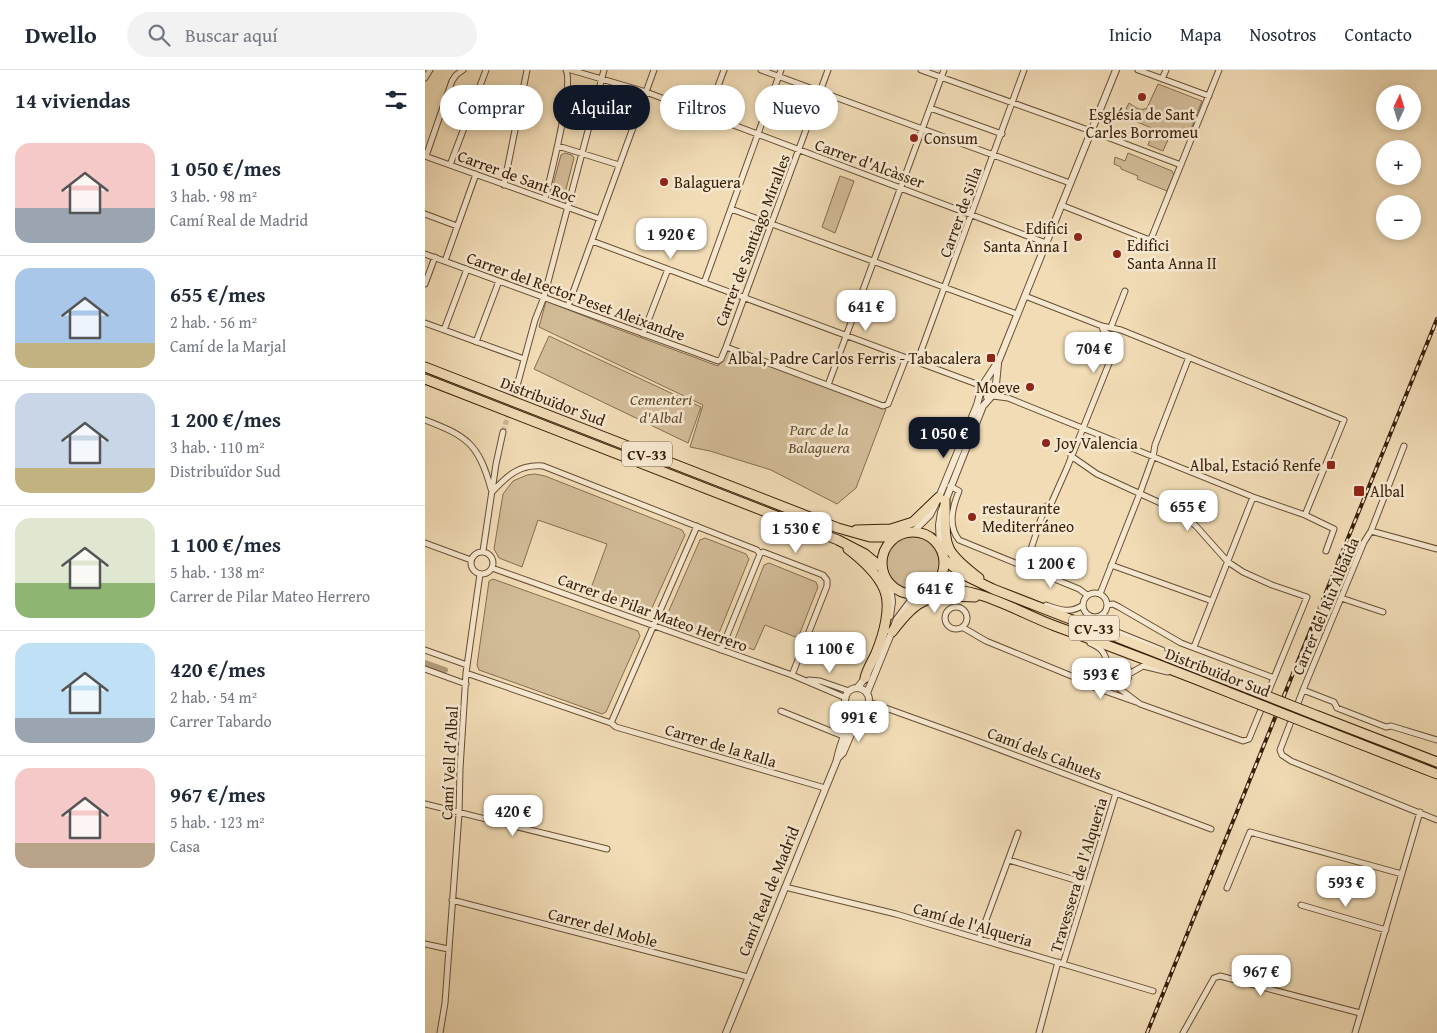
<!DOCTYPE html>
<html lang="es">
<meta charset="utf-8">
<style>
body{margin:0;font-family:"Gentium Book Plus",serif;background:#f2f2f3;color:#1f2937;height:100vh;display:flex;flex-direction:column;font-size:19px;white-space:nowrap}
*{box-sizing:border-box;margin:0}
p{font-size:16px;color:#747a83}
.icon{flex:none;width:28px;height:28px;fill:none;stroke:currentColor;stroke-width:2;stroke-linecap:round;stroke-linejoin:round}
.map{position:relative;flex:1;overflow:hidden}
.details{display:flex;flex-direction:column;background:#fff;width:425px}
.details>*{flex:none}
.banner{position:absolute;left:15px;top:15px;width:475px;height:45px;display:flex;gap:10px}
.needle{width:32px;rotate:4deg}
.controls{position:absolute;left:951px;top:15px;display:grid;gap:10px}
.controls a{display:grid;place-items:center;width:45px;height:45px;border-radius:50%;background:#fff;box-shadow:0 2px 8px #0003;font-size:25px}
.price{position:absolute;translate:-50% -42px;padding:0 11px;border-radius:10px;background:#fff;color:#222;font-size:16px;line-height:32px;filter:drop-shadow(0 1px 2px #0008)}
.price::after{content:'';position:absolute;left:50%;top:30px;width:15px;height:11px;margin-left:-8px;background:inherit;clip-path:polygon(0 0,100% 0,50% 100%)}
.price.on{background:#111827;color:#fff}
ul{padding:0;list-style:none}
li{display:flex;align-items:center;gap:15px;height:125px;padding:0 15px}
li+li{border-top:1px solid #e0e1e3}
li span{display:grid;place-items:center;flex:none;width:140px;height:100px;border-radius:15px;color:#555}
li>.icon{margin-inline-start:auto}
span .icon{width:60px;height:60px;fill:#fffc;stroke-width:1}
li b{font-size:21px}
h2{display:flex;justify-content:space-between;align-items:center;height:60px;padding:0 15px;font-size:21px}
.pill{padding:0 18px;border-radius:22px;background:#fff;box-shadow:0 2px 8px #0003;font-size:18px;line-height:45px}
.pill.on{background:#111827;color:#fff}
header{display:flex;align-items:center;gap:30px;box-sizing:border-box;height:70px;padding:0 25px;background:#fff;border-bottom:1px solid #e0e1e3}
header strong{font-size:24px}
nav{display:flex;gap:28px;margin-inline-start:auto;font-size:18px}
.search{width:350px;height:45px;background:#f2f2f3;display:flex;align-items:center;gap:12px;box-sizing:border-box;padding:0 18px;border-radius:28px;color:#747a83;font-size:19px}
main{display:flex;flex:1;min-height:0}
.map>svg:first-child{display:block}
.green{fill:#d2bc98;stroke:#856d50}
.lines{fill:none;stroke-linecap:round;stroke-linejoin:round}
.canal{stroke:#b29b7a;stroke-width:6}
.minor-tunnel{stroke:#ccb693;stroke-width:5;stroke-dasharray:5 2.5;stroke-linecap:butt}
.minor-casing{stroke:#664e33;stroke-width:7}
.tertiary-casing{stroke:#664e33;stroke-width:8}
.trunk-casing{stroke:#381e07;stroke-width:11}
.minor{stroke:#f6e8d0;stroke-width:5}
.tertiary{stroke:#f6e8d0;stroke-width:6}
.trunk{stroke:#f1dcb6;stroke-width:9}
.rail-casing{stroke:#381e07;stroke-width:4}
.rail{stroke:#f6e8d0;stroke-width:2;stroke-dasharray:5.5;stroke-linecap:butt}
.trunk-bridge-casing{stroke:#381e07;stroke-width:11;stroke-linecap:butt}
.trunk-bridge{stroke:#f1dcb6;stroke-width:9}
.poi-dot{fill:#8f2418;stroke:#f6e8d0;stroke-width:2}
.labels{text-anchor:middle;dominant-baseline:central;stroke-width:5;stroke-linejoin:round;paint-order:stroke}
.shield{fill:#f6e8d0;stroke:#715b43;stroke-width:1}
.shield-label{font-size:15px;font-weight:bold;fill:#381e07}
.poi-label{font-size:16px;fill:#381e07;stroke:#f6e8d0;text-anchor:start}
.street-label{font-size:16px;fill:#381e07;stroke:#f6e8d0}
.park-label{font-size:16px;font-style:italic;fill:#664d32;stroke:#f6e8d0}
</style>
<header>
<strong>Dwello</strong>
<div class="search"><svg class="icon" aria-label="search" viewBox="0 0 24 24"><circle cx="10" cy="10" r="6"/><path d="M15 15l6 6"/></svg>Buscar aquí</div>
<nav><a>Inicio</a><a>Mapa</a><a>Nosotros</a><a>Contacto</a></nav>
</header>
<main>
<section class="details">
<h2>14 viviendas<svg class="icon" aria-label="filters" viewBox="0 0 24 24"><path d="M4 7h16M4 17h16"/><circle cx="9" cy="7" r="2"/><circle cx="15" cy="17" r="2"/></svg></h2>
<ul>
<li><span style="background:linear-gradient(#f6c9c9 65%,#9aa5b1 0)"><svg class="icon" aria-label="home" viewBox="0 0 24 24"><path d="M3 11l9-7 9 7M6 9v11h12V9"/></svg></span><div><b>1 050 €/mes</b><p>3 hab. · 98 m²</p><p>Camí Real de Madrid</p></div></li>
<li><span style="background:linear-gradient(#a9c7e8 75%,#c2b280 0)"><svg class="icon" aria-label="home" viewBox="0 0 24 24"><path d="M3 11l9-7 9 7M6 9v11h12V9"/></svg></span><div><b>655 €/mes</b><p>2 hab. · 56 m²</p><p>Camí de la Marjal</p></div></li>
<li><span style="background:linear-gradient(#c9d6e8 75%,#c2b280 0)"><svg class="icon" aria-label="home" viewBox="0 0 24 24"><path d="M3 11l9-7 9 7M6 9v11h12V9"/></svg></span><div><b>1 200 €/mes</b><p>3 hab. · 110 m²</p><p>Distribuïdor Sud</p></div></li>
<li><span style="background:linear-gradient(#dfe7d0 65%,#8fb573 0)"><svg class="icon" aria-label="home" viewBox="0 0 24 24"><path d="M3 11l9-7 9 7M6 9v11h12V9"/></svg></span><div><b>1 100 €/mes</b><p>5 hab. · 138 m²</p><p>Carrer de Pilar Mateo Herrero</p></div></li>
<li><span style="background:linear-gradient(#bfe0f5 75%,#9aa5b1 0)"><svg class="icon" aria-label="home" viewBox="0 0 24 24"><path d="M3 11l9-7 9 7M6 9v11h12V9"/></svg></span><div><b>420 €/mes</b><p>2 hab. · 54 m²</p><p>Carrer Tabardo</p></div></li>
<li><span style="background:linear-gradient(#f6c9c9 75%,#b9a48a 0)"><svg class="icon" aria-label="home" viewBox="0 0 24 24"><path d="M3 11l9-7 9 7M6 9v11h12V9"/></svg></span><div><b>967 €/mes</b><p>5 hab. · 123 m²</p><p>Casa</p></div></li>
</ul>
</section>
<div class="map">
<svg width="1012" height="963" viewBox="0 0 1012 963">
<rect width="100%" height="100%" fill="#f1dcb6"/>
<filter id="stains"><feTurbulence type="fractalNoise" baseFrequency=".004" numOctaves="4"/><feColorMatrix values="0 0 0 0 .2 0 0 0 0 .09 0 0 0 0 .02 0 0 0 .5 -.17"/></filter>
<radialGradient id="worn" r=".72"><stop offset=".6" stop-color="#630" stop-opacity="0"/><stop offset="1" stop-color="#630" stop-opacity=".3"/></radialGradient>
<path class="green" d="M 733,14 L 777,31 L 762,69 L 746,63 L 738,81 L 723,75 L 729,59 L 705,49 L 708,42 L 701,39 L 704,33 C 709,36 714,42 722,38 Z
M 140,83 L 147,85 L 149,88 L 139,127 L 135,130 L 128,127 L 126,122 L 136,85 Z
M 703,83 L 747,101 L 749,105 L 742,121 L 712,109 L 713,106 L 696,99 L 696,97 L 689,94 L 690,87 L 700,91 Z
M 415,106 L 429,111 L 410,163 L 397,157 Z
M 121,231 L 187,257 L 293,296 L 303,281 L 461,339 L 431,418 L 412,434 L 346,400 L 285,381 L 265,377 L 278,335 L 114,257 Z
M 124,266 L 276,337 L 263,373 L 109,299 Z
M 110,404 L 120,406 L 257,460 L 260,465 L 226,540 L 221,541 L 165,521 L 182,474 L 113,450 L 97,497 L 74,488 L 69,479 L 78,424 L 88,411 L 102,405 Z
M461 493a27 27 0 1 1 54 0a27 27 0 1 1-54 0Z
M 280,468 L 321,484 L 324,489 L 294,563 L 288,565 L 245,549 L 242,545 L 275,470 Z
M 344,493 L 391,512 L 393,517 L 373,568 L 340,555 L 329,580 L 311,573 L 310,569 L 339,495 Z
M 68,509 L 213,561 L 215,566 L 181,642 L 177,644 L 54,600 L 52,595 L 64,511 Z"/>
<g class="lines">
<path class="canal" d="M 0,593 L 20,600"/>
<path class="minor-tunnel" d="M 78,362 L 90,323"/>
<g class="minor-casing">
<path id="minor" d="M 146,0 L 221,22 L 621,173
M 336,0 L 645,113
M 496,0 L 666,61 L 756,95
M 713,0 L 784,26
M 0,8 L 5,0
M 737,9 L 741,0
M 505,38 L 577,64
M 282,46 L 299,0
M 133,76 L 194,95
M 0,86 L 175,149
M 1,86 L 27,11 L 31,5 L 38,0
M 25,95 L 61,0
M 79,115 L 102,0
M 120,129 C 125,108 149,15 141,0
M 636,135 L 722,169 L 726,169 L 794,0
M 306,139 L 592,244
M 0,144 L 32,156
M 167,171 L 557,316
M 0,184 L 293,291 L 296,289 L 301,277 L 403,0
M 20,191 L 51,104
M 279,213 L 356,0
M 0,214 L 10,187
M 600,226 L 677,256 L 696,260 L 919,350 L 880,445
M 143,236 L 229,0
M 0,253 L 99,289
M 686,257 L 700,221
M 19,260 L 42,199
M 218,264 L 243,199
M 51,272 L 74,211
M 301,277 L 458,336 L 463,334 L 481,288
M 492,292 L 599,0
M 403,315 L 519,0
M 90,323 L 110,250 L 119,227 L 179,0
M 568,326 L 583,328 L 828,427 L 880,445 L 909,459 L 901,481
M 0,350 C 42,366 54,374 66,419
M 979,376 L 946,461 L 939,472 L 878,620 L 855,680 L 857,685 L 866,691 L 1012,750
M 646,386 L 672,404 L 753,441 L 771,456 L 803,492 L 818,502 L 847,515 L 882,527 L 824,669 L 818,671 L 715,634 L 691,616
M 525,416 L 534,421 C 528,436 522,455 534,470 L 654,519 L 662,525
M 67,422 C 82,406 94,394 118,396 L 332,480 L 335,484
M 946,461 L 1012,479
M 0,473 L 46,490
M 58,481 L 71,394 L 78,362
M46 493a11 11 0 1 1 22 0a11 11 0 1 1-22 0Z
M 335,484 L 338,482 L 398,505 L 402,510 L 402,516 L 367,605
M 686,495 L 787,531
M 600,497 L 620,437 L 626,434 L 642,398 L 693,271 L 678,260 L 677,256
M 67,498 L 367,605 L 421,628
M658 535a12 12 0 1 1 24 0a12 12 0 1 1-24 0Z
M 675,524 L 715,423 L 728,387 L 730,375 L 764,287
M 916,528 L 958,542
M 621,535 C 635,540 645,544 658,535
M 682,535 L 688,534 L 694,537 L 756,573 L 849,608
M520 548a11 11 0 1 1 22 0a11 11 0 1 1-22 0Z
M 679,543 L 679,551 L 685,559 L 737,580
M 537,557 L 561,571 L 649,607 L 661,611 L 685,613
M 665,573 C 677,578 680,583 683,595
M 769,577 L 828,427
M 0,580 L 42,595
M 296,580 L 335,484
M680 604a12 12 0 1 1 24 0a12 12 0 1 1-24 0Z
M 0,599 L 41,614
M 41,603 L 186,653 L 191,657 L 400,718
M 704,604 L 718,596 L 743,602
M 384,610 L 395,611 L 424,621
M 657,613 L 711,632
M 878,620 L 909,632 L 912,638 L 961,657 L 966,656 L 1012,670
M 444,632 L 544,668 L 786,759
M 356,641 L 418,666
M 186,653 L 272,456
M 0,734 L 182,779
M 584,790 L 663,814
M 360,817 L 471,844 L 728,921
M 802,818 L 825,762 L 977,804
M 27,830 L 323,907
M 876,835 L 961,860
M 554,869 L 593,763
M 0,874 L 23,879
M 638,894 L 691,723
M 15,963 L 20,933 L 34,744 L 35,699 L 41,603 L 55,504
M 614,963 L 633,892
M 758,963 L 789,908 L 795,906 L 935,943
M 930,963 L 995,742"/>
</g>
<g class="tertiary-casing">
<path id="tertiary" d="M 562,327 L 568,326 L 572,322 L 571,314 L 573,294
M 488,462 L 505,445 L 514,427 L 552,335 L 557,316 L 574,290 L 691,0
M 515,477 L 514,455 L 516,442 L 558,336 L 566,327
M 465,546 L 467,532 L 465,515
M 432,618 L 442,606
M420 630a12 12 0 1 1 24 0a12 12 0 1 1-24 0Z
M 442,623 L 472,549 L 490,525
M 412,689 L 418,683 L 436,641
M 301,963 L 412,690 C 414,673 426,656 424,638"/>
</g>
<g class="trunk-casing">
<path id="trunk" d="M 0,297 L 413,458 L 445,467 L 471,467
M 0,309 L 413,470 L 440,484 L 457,498
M 520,430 C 521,476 515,478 554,508
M 431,460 L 466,459 L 488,452 L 514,427
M457 493a31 31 0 1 1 62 0a31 31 0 1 1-62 0Z
M 423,479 C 436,489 452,503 459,519 C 467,537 458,566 451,583 C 447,592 442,599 440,608
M 520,490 L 537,504 L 568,519 L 822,618
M 504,520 C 549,513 590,541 630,556 C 693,579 756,603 818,628
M 467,562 C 495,525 505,525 550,527
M 893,646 L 1012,692
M 889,656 L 1012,704"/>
</g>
<use href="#minor" class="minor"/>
<use href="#tertiary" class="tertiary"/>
<use href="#trunk" class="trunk"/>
<g class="rail-casing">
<path id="rail" d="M 722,963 L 1012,249"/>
</g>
<use href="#rail" class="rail"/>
<g class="trunk-bridge-casing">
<path id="trunk-bridge" d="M 822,618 L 893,646
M 818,628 L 889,656"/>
</g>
<use href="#trunk-bridge" class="trunk-bridge"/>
</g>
<g class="poi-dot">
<circle cx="717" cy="27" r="5"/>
<circle cx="489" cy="68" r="5"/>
<circle cx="239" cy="112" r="5"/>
<circle cx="653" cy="167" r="5"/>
<circle cx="692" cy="184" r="5"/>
<rect x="561" y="283" width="10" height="10" rx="2.5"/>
<circle cx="605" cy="317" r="5"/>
<circle cx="621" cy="373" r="5"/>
<rect x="901" y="390" width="10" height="10" rx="2.5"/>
<rect x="928" y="415" width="12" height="12" rx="2.5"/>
<circle cx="547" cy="447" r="5"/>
</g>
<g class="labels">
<g class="shield">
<rect x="197" y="371.5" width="50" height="25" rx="4"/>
<rect x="644" y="545.5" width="50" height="25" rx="4"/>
</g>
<g class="shield-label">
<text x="222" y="384">CV-33</text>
<text x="669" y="558">CV-33</text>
</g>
<g class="poi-label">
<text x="717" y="44" text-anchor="middle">Església de Sant<tspan x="717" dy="18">Carles Borromeu</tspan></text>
<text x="499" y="68">Consum</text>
<text x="249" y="112">Balaguera</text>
<text x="643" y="158" text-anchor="end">Edifici<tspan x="643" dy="18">Santa Anna I</tspan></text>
<text x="702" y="175">Edifici<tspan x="702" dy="18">Santa Anna II</tspan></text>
<text x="556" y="288" text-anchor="end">Albal, Padre Carlos Ferris - Tabacalera</text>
<text x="595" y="317" text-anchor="end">Moeve</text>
<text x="631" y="373">Joy Valencia</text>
<text x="896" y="395" text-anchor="end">Albal, Estació Renfe</text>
<text x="945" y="421">Albal</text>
<text x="557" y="438">restaurante<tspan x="557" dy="18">Mediterráneo</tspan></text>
</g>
<g class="street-label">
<text transform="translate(445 93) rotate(20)">Carrer d'Alcàsser</text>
<text transform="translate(92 106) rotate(20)">Carrer de Sant Roc</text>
<text transform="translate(535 142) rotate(-70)">Carrer de Silla</text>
<text transform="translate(327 170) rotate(-69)">Carrer de Santiago Miralles</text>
<text transform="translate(151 226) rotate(20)">Carrer del Rector Peset Aleixandre</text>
<text transform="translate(128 331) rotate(21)">Distribuïdor Sud</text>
<text transform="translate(900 536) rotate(-67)">Carrer del Riu Albaida</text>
<text transform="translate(228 542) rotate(20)">Carrer de Pilar Mateo Herrero</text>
<text transform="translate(793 602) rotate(21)">Distribuïdor Sud</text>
<text transform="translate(296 675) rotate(17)">Carrer de la Ralla</text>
<text transform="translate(620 683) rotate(21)">Camí dels Cahuets</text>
<text transform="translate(24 693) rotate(-87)">Camí Vell d'Albal</text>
<text transform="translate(653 805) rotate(-73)">Travessera de l'Alqueria</text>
<text transform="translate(343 821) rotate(-68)">Camí Real de Madrid</text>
<text transform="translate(548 854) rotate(16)">Camí de l'Alqueria</text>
<text transform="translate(178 857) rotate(15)">Carrer del Moble</text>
</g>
<g class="park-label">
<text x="236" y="329">Cementeri<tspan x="236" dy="18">d'Albal</tspan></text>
<text x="394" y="359">Parc de la<tspan x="394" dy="18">Balaguera</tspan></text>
</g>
</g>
<rect width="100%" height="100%" filter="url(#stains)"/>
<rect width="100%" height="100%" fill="url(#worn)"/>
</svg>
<div class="controls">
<a><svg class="needle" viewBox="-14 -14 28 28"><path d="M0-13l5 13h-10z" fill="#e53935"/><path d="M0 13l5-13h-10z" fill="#747a83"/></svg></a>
<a>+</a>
<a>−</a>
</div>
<b class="price" style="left:246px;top:190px">1 920 €</b>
<b class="price" style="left:441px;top:262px">641 €</b>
<b class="price" style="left:669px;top:304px">704 €</b>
<b class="price on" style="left:519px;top:389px">1 050 €</b>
<b class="price" style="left:763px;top:462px">655 €</b>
<b class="price" style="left:371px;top:484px">1 530 €</b>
<b class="price" style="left:626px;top:519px">1 200 €</b>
<b class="price" style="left:510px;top:544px">641 €</b>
<b class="price" style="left:405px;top:604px">1 100 €</b>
<b class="price" style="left:676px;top:630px">593 €</b>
<b class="price" style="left:434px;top:673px">991 €</b>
<b class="price" style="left:88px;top:767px">420 €</b>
<b class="price" style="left:921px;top:838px">593 €</b>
<b class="price" style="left:836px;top:927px">967 €</b>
<div class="banner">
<a class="pill">Comprar</a>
<a class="pill on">Alquilar</a>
<a class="pill">Filtros</a>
<a class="pill">Nuevo</a>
</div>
</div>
</main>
